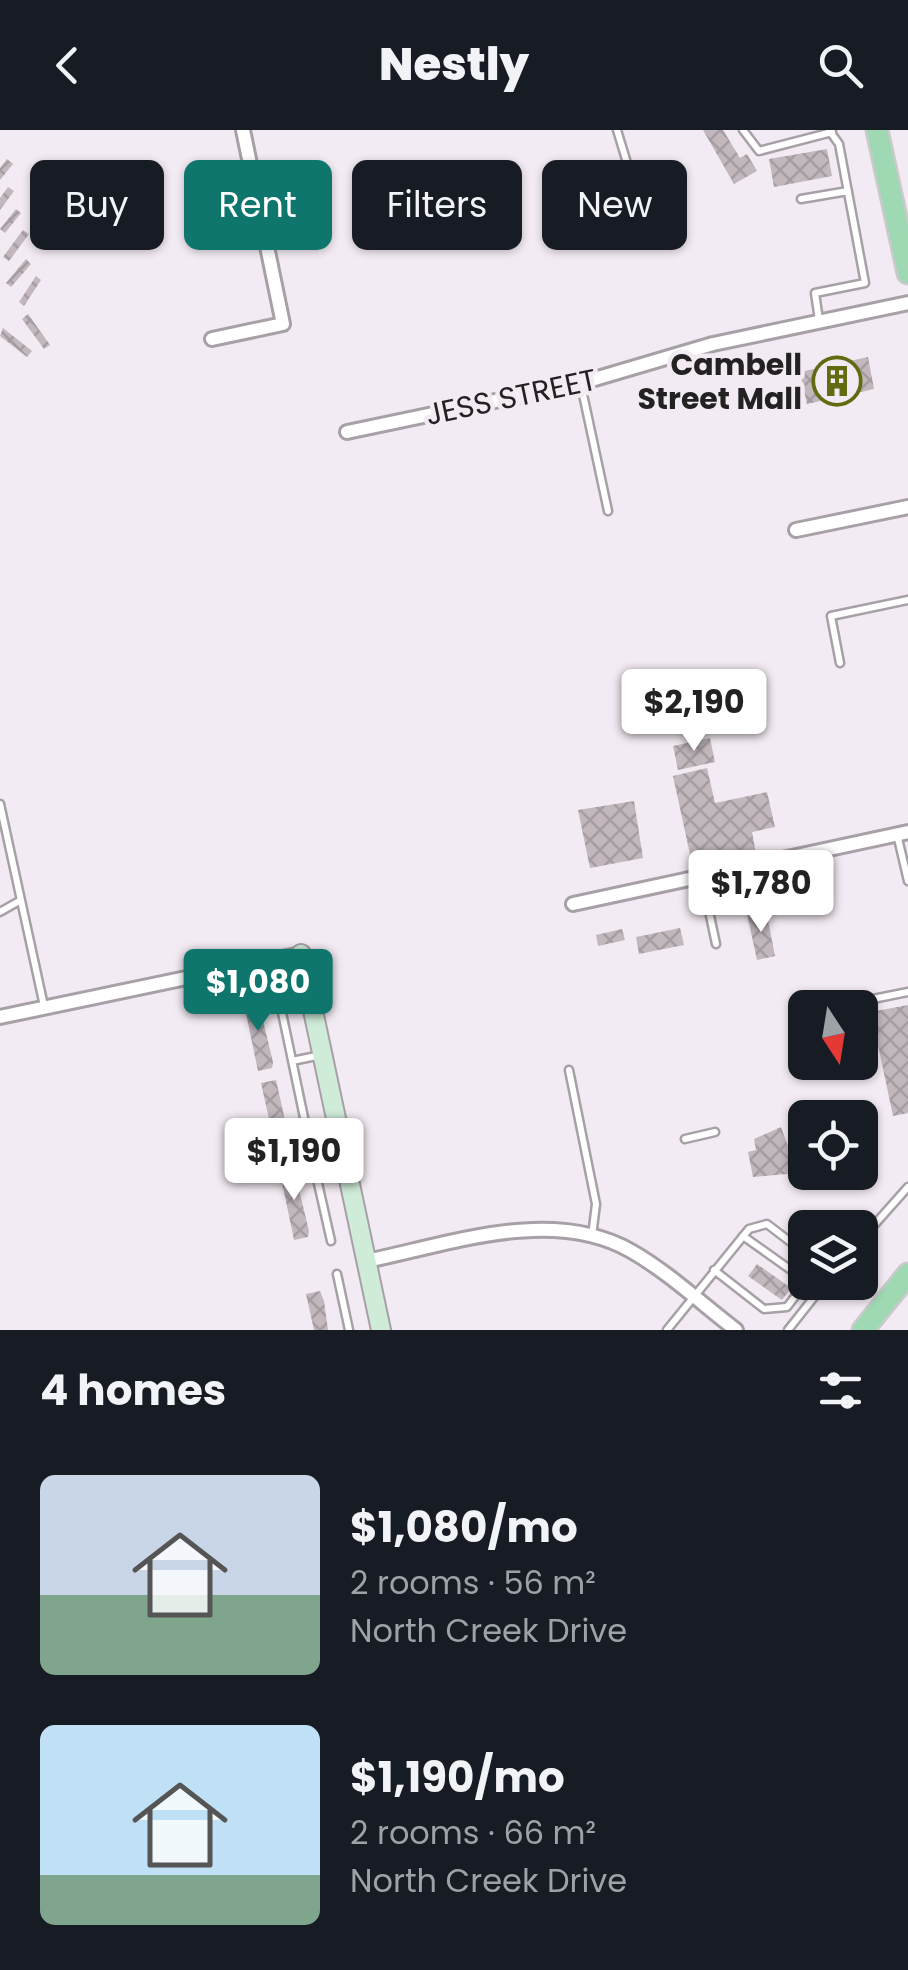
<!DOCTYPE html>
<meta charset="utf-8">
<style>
body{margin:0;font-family:Poppins,sans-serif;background:#242831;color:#f1f3f6;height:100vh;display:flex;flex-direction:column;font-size:38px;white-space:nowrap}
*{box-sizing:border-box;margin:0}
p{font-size:32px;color:#9ea1a6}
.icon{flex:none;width:55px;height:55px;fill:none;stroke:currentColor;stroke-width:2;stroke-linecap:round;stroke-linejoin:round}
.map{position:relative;height:1200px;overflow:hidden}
.sheet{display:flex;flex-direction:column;background:#171b24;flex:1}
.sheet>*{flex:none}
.top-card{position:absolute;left:30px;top:30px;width:850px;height:90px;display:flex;gap:20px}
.needle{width:65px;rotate:168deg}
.tools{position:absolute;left:788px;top:860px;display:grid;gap:20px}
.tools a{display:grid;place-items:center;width:90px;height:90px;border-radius:15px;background:#171b24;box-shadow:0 2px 8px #0004;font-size:50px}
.price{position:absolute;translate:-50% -85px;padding:0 22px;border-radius:10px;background:#fff;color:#222;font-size:32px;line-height:65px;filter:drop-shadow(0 2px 5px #0008)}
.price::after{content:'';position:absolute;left:50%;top:60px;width:30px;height:22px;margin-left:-15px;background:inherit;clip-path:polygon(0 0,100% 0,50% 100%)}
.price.current{background:#0f766e;color:#fff}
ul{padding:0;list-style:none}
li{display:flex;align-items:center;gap:30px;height:250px;padding:0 40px}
li span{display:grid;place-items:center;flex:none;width:280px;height:200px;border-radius:15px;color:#555}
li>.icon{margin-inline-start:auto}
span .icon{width:120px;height:120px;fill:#fffc;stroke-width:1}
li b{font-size:42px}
h2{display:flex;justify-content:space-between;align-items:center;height:120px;padding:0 40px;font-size:42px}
.chip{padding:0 35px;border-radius:15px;background:#171b24;box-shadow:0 2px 8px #0004;font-size:35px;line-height:90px}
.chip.current{background:#0f766e;color:#fff}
header{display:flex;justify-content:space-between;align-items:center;height:130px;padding:0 40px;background:#171b24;font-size:45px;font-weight:800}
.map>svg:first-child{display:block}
.building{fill:url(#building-cross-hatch)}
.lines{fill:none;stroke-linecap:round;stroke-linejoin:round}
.lane-casing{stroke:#a8a0a7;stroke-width:11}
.street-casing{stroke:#a8a0a7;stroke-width:18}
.secondary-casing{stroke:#a8a0a7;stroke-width:22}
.primary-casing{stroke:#cacaca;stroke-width:25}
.lane{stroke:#fff;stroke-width:6}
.street{stroke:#fff;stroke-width:12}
.secondary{stroke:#cfecd9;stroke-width:18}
.primary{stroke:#9ed9b3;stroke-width:20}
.labels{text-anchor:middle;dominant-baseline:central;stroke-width:9;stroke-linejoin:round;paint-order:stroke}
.poi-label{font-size:30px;font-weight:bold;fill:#242123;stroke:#f3ebf3;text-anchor:end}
.street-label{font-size:30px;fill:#242123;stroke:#f3ebf3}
</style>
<header><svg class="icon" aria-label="back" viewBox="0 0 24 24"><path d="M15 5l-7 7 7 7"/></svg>Nestly<svg class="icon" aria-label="search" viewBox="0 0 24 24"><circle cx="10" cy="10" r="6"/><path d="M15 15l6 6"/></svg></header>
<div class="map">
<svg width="908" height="1200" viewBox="0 0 908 1200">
<defs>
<pattern id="building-cross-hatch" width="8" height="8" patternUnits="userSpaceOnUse" patternTransform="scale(2.5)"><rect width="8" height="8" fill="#c1b7bd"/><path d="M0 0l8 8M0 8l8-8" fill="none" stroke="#a69da2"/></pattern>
</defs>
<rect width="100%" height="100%" fill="#f3ebf3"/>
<path class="building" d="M 703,0 L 723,0 L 740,28 L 747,24 L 757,41 L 734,54 Z
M 827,19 L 832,46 L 774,57 L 769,29 Z
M 7,29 L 13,34 L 0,50 L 0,38 Z
M 8,57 L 14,61 L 0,80 L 0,68 Z
M 16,79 L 21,83 L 5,103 L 0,99 Z
M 23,100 L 29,104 L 9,131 L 3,127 Z
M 26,129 L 31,134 L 11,157 L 6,153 Z
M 36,146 L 41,150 L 24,176 L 19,172 Z
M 28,184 L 50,215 L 44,219 L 22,189 Z
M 3,198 L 32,221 L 27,227 L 0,206 Z
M 868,227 L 874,259 L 807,274 L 800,242 Z
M 710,608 L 715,632 L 678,640 L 673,616 Z
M 707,638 L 715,673 L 767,662 L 775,697 L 752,702 L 756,724 L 693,738 L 673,646 Z
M 634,671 L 643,728 L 590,738 L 578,680 Z
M 766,780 L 775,826 L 757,830 L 747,784 Z
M 680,798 L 684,815 L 639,824 L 636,807 Z
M 622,799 L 625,810 L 598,816 L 596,805 Z
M 257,866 L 273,932 L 272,938 L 258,941 L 243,869 Z
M 908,875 L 908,983 L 893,986 L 871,882 Z
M 276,950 L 291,1017 L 290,1022 L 277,1025 L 261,953 Z
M 781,997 L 798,1043 L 753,1047 L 748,1022 L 756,1020 L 754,1009 Z
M 293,1035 L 309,1101 L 308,1107 L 294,1110 L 279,1038 Z
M 757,1134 L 791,1158 L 782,1170 L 748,1146 Z
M 320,1161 L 324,1171 L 328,1200 L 314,1200 L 306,1164 Z"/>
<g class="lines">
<g class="lane-casing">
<path id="lane" d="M 743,0 L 759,21 L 832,2
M 634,56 L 658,51
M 609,61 L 634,56 L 617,0
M 801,69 L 848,61
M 819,190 L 815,163 L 865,153 L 839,14 L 829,0
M 581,255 L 608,381
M 840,533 L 831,486 L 908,470
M 0,674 L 44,876
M 897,704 L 908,751
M 702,748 L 716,814
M 0,782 L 21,770
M 276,854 L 315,1040
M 863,871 L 908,862
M 292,931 L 321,925
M 569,940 L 596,1074 L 592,1106
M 685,1009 L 715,1002
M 743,1106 L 805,1150
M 331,1111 L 315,1040 L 345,1034
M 860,1111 L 908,1057
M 714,1140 L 764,1179 L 787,1177 L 806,1152
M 337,1144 L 349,1200
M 667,1200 L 749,1099 L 767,1094 L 805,1123
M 788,1200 L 826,1152"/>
</g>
<g class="street-casing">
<path id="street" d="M 212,209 L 283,194 L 243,0
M 347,302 L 581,253 L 713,214 L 908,173
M 796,400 L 908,377
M 573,774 L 908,702
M 0,887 L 301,824
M 367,1131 C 449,1114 552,1076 631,1121 C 668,1142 702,1174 736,1200"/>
</g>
<g class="secondary-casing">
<path id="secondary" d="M 301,824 L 381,1200"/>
</g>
<g class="primary-casing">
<path id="primary" d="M 877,0 L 908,143
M 863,1200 L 908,1144"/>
</g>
<use href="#lane" class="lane"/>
<use href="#street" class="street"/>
<use href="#secondary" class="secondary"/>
<use href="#primary" class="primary"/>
</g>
<defs>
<g id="building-ring" transform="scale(2.5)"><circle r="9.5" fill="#f3ebf3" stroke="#616c12" stroke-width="1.5"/><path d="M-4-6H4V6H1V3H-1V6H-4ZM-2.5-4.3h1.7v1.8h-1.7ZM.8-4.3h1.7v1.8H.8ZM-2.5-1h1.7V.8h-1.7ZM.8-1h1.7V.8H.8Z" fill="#616c12"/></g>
</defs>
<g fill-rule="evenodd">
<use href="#building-ring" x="837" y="251"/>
</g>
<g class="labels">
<g class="poi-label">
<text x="802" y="234">Cambell<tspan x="802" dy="34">Street Mall</tspan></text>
</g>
<g class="street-label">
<text transform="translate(511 267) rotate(-12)">JESS STREET</text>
</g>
</g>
</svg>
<div class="tools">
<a><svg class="needle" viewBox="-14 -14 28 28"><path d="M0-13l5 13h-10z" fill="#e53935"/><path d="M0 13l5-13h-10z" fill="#9ea1a6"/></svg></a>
<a><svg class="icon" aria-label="locate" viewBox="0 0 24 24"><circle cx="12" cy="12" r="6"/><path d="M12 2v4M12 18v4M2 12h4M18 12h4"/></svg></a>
<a><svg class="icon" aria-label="layers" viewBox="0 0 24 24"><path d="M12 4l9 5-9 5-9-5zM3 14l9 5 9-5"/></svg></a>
</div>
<b class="price" style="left:694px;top:624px">$2,190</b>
<b class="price" style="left:761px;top:805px">$1,780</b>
<b class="price current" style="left:258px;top:904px">$1,080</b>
<b class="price" style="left:294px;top:1073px">$1,190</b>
<div class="top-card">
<a class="chip">Buy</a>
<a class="chip current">Rent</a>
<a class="chip">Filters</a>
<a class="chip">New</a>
</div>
</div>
<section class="sheet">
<h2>4 homes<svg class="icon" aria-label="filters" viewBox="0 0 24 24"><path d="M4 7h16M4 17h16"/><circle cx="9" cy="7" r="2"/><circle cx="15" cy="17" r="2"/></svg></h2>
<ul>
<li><span style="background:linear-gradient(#c9d6e8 60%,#7fa58c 0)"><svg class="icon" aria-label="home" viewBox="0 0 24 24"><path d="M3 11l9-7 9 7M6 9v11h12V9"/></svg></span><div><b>$1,080/mo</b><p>2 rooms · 56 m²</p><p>North Creek Drive</p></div></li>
<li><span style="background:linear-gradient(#bfe0f5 75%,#7fa58c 0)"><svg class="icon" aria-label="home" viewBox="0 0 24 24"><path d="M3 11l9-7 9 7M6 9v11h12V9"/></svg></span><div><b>$1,190/mo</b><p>2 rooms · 66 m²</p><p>North Creek Drive</p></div></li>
</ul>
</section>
